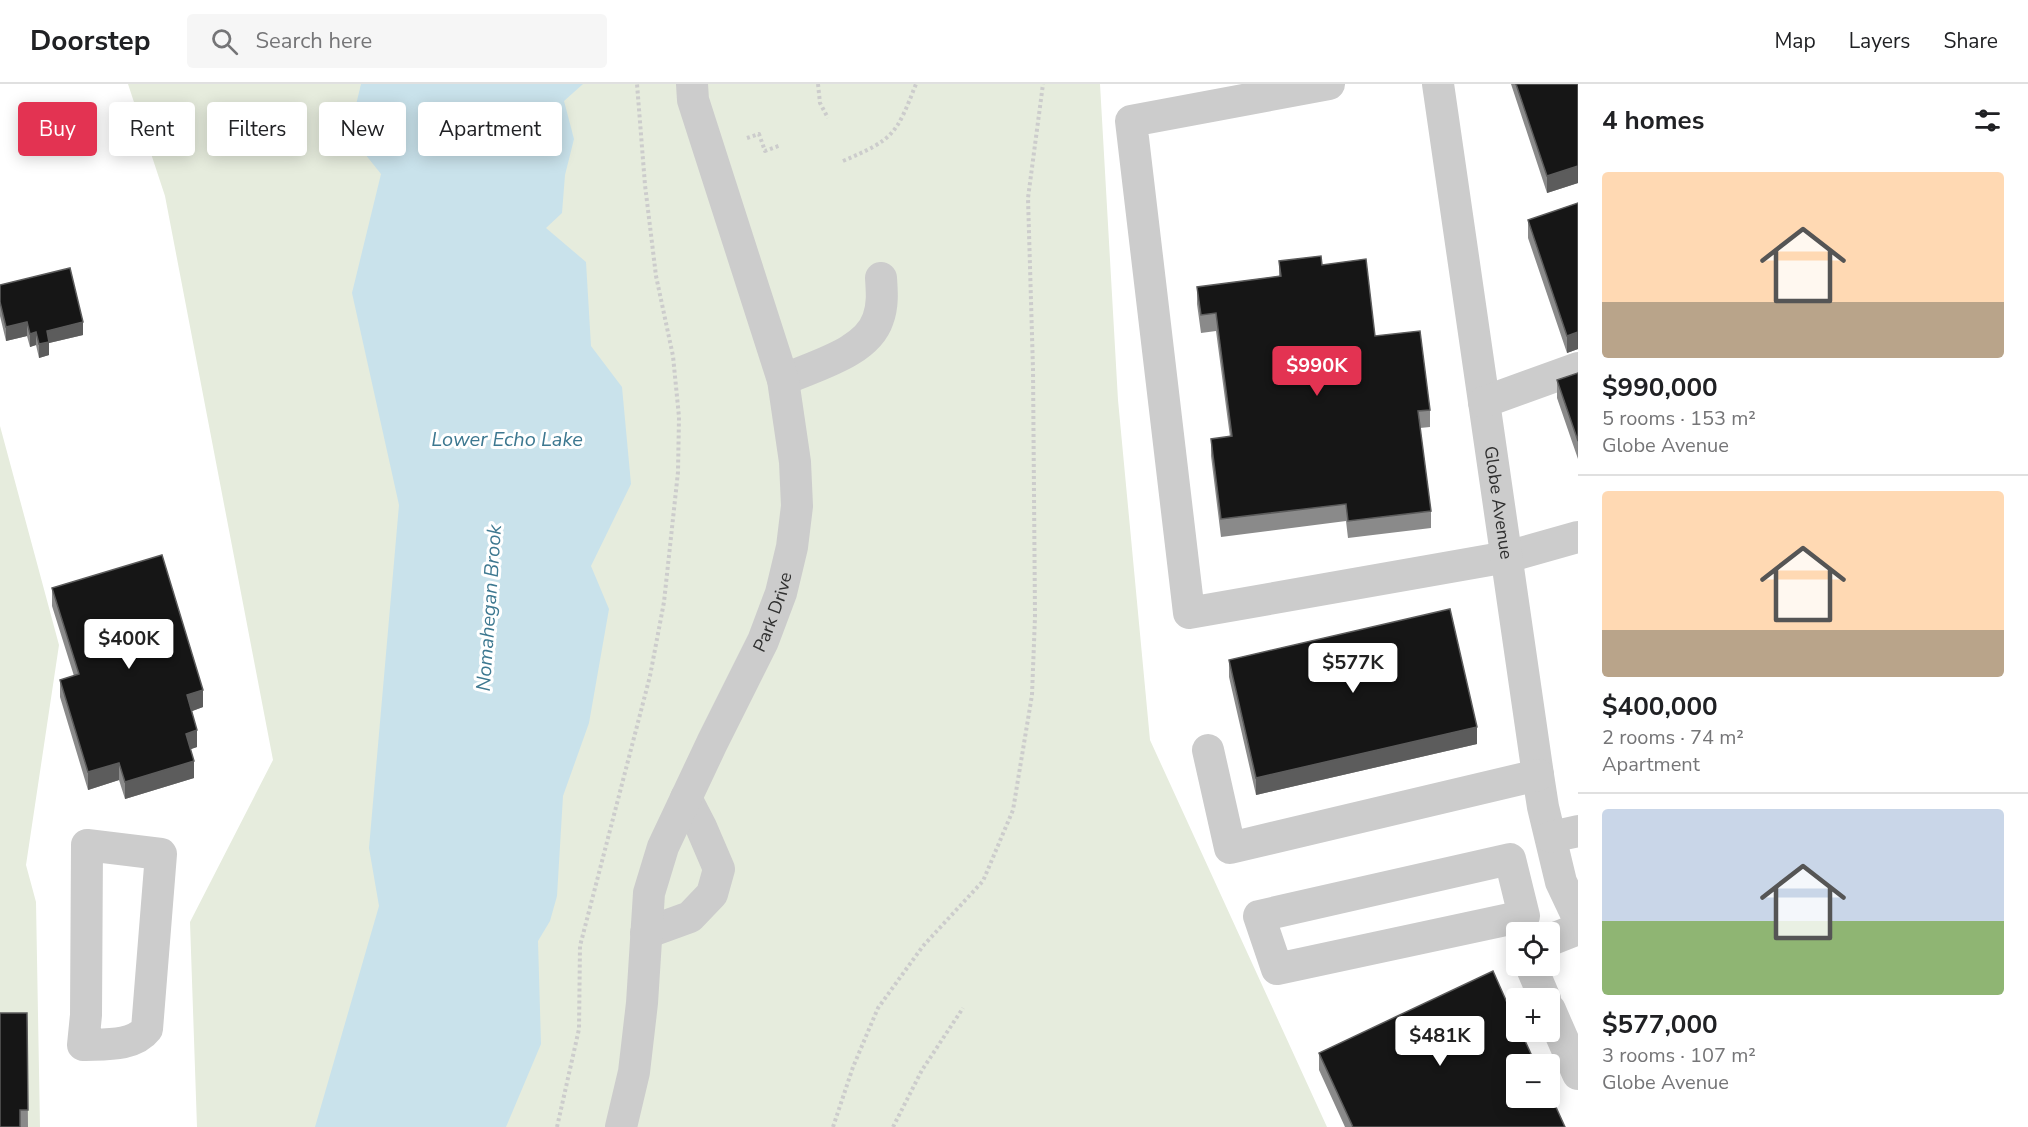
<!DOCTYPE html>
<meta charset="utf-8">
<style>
body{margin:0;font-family:"Nunito Sans",sans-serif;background:#f6f6f6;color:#202124;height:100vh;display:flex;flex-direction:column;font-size:22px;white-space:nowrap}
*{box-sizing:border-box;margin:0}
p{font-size:20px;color:#757577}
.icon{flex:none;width:33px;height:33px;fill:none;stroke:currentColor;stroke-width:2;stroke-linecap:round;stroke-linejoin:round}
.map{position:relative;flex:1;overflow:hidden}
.details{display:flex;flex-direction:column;background:#fff;width:450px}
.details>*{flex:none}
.banner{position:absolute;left:18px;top:18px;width:570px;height:54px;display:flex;gap:12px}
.tools{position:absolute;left:1506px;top:838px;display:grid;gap:12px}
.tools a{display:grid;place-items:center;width:54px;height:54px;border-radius:6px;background:#fff;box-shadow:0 3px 15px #0003;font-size:30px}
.price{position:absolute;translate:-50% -51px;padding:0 14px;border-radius:6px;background:#fff;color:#222;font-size:20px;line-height:39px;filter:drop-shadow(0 2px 3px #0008)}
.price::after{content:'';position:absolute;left:50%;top:36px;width:18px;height:14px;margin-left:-9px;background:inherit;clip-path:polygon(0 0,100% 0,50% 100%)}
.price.current{background:#e33352;color:#fff}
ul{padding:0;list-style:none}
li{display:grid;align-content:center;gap:12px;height:318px;padding:0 24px}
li+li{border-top:2px solid #e0e0e0}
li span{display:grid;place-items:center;height:186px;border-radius:6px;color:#555}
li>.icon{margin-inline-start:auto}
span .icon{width:108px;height:108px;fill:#fffc;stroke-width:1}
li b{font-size:26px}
h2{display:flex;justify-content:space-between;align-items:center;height:72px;padding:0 24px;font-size:26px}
.chip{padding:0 21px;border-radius:6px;background:#fff;box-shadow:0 3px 15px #0003;font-size:21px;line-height:54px}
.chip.current{background:#e33352;color:#fff}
header{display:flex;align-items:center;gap:36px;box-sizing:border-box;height:84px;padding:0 30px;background:#fff;border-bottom:2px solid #e0e0e0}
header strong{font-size:28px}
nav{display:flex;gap:33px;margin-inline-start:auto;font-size:21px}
.search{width:420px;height:54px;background:#f6f6f6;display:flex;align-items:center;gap:15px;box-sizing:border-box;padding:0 21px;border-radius:6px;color:#757577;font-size:22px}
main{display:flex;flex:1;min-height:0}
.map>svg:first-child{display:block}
.green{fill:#e6ecdd}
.water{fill:#c9e2eb}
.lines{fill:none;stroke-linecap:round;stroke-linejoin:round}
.path{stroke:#ccc;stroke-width:4;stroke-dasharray:3 3;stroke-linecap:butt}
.minor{stroke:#ccc;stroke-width:32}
.wall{fill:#8a8a8a}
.shaded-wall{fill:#5c5c5c}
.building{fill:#161616;stroke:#5c5c5c;stroke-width:1.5}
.labels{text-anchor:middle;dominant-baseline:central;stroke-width:6;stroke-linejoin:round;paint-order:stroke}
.street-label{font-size:18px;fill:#2f2f2f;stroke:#fff}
.water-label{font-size:20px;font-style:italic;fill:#3d7890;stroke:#fff}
</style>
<header>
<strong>Doorstep</strong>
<div class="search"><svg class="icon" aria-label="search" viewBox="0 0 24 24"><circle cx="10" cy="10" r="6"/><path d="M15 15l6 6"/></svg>Search here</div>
<nav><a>Map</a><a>Layers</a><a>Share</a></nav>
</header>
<main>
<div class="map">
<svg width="1578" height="1043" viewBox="0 0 1578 1043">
<rect width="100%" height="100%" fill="#fff"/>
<path class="green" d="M 128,0 L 1100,0 L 1118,316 L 1150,656 L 1327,1043 L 197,1043 L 190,838 L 273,676 L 165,112 Z
M 0,342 L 59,561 L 26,781 L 36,818 L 40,1043 L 0,1043 Z"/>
<path class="water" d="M 361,0 L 583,0 L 564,17 L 574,55 L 565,91 L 562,129 L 546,144 L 586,178 L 591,262 L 622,303 L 631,400 L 591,482 L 609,525 L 589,639 L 563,712 L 557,812 L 550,837 L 538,857 L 541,960 L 506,1043 L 315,1043 L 379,822 L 369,764 L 399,421 L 352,209 L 381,90 L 349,50 Z"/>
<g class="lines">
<path class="path" d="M 818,0 L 820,19 L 828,34
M 747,54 L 759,50 L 765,67 L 781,61
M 843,77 C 894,55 896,51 916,0
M 557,1043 L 579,945 L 580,862 L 650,592 L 664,518 L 678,388 L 679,333 L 673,272 L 656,192 L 645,101 L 637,0
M 833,1043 L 853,983 L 878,924 L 923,862 L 983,797 L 1013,726 L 1032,611 L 1035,533 L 1033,285 L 1028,114 L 1043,0
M 893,1043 L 922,986 L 963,924"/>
<g class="minor">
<path d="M 1329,0 L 1131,37 L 1189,529 L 1507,473 L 1578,453"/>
<path id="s1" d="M 1438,0 L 1538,691 L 1543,723 L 1561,798 L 1578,834"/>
<path d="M 783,296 C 813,282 867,269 878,235 C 883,222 882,208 881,194"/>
<path d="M 1484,318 L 1578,284"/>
<path d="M 1208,666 L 1230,764 L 1538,691"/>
<path d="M 1551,753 L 1578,747"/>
<path d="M 87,761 L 161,770 L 147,945 C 133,963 104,960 83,961 L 86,931 Z"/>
<path d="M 1510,775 L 1524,832 L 1277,885 L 1259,832 Z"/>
<path d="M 646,849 L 690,833 L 712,810 L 719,785 L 701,743 L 686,714"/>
<path d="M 1550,856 L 1578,845"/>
<path d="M 1531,882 L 1545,915"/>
<path d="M 1550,926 L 1578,990"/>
<path id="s2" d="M 621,1043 L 634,988 L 642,919 L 649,809 L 663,763 L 712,659 L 763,557 L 781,509 L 792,463 L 797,422 L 795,378 L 783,296 L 693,16 L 692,0"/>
</g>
</g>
<path class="wall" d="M 1511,0 L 1578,0 L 1578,99 L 1547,109 Z
M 1578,119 L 1578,265 L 1567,269 L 1528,154 L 1528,136 Z
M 1279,177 L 1322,181 L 1430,326 L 1430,343 L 1420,344 L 1431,427 L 1431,444 L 1348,454 L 1346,437 L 1221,453 L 1211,372 L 1211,355 L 1230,353 L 1216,247 L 1201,249 L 1197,220 L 1197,203 L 1279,192 Z
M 0,201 L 83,251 L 49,259 L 49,271 L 39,274 L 36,261 L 30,263 L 27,252 L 6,257 L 0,232 Z
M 1578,289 L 1578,375 L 1557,314 L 1557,296 Z
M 52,504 L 203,623 L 192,627 L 197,663 L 190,665 L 194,694 L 125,715 L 119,696 L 88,706 L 60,613 L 60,596 L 74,592 L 52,522 Z
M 1229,576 L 1477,660 L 1256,711 L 1229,593 Z
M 27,929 L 28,1043 L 0,1043 Z
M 1319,969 L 1565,1043 L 1345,1043 L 1319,986 Z"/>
<path class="shaded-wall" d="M 1578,82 L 1578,99 L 1547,109 L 1547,92 Z
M 27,238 L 27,252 L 6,257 L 6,243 Z
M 83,238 L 83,251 L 49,259 L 49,271 L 39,274 L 39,260 L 47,247 Z
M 36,248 L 36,261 L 30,263 L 30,250 Z
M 1578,248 L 1578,265 L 1567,269 L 1567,252 Z
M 203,606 L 203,623 L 187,629 L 187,611 Z
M 1477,643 L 1477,660 L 1256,711 L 1256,694 Z
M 197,646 L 197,663 L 186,667 L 186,650 Z
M 194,677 L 194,694 L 125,715 L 125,698 Z
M 119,679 L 119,696 L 88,706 L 88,688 Z"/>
<path class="building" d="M 1516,0 L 1578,0 L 1578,82 L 1547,92 Z
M 1578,119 L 1578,248 L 1567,252 L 1528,136 Z
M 1321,172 L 1322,181 L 1366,175 L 1375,252 L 1420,247 L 1430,326 L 1418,327 L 1431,427 L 1348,437 L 1346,420 L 1221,435 L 1211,355 L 1232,352 L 1216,229 L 1201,231 L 1197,203 L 1281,192 L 1279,177 Z
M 70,184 L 83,238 L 47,247 L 49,258 L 39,260 L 36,248 L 30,250 L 27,238 L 6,243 L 0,218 L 0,201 Z
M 1578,289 L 1578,357 L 1557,296 Z
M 162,471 L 203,606 L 187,611 L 197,646 L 186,650 L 194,677 L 125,698 L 119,679 L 88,688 L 60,596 L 79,590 L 52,504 Z
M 1450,525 L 1477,643 L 1256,694 L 1229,576 Z
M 1493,887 L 1516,939 L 1516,948 L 1521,948 L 1536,981 L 1516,981 L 1516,1014 L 1550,1014 L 1550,1010 L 1565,1043 L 1353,1043 L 1319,969 Z
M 0,929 L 27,929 L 28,1026 L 20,1026 L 20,1043 L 0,1043 Z"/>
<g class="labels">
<g class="street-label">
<text stroke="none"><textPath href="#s1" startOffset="423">Globe Avenue</textPath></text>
<text stroke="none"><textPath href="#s2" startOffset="544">Park Drive</textPath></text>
</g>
<g class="water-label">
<text x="507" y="355">Lower Echo Lake</text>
<text transform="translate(489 524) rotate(-86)">Nomahegan Brook</text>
</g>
</g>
</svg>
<div class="tools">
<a><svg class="icon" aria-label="locate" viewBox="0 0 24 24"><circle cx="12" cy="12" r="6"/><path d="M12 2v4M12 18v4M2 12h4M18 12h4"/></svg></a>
<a>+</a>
<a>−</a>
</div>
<b class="price current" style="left:1317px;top:313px">$990K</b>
<b class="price" style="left:129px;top:586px">$400K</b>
<b class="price" style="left:1353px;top:610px">$577K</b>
<b class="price" style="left:1440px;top:983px">$481K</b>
<div class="banner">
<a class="chip current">Buy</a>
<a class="chip">Rent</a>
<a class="chip">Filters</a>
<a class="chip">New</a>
<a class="chip">Apartment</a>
</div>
</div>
<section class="details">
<h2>4 homes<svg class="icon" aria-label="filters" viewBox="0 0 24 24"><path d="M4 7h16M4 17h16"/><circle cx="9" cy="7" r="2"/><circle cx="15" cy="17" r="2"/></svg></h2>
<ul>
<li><span style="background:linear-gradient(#ffd9b3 70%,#b9a48a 0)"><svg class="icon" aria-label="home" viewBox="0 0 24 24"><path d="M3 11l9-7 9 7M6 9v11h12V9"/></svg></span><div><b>$990,000</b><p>5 rooms · 153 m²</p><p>Globe Avenue</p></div></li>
<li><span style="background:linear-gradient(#ffd9b3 75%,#b9a48a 0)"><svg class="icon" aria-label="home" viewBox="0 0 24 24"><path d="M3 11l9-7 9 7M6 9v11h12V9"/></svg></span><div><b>$400,000</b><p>2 rooms · 74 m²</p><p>Apartment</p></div></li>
<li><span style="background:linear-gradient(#c9d6e8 60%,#8fb573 0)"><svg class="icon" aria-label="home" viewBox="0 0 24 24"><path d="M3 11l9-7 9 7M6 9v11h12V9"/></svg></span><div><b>$577,000</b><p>3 rooms · 107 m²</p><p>Globe Avenue</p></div></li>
</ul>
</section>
</main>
